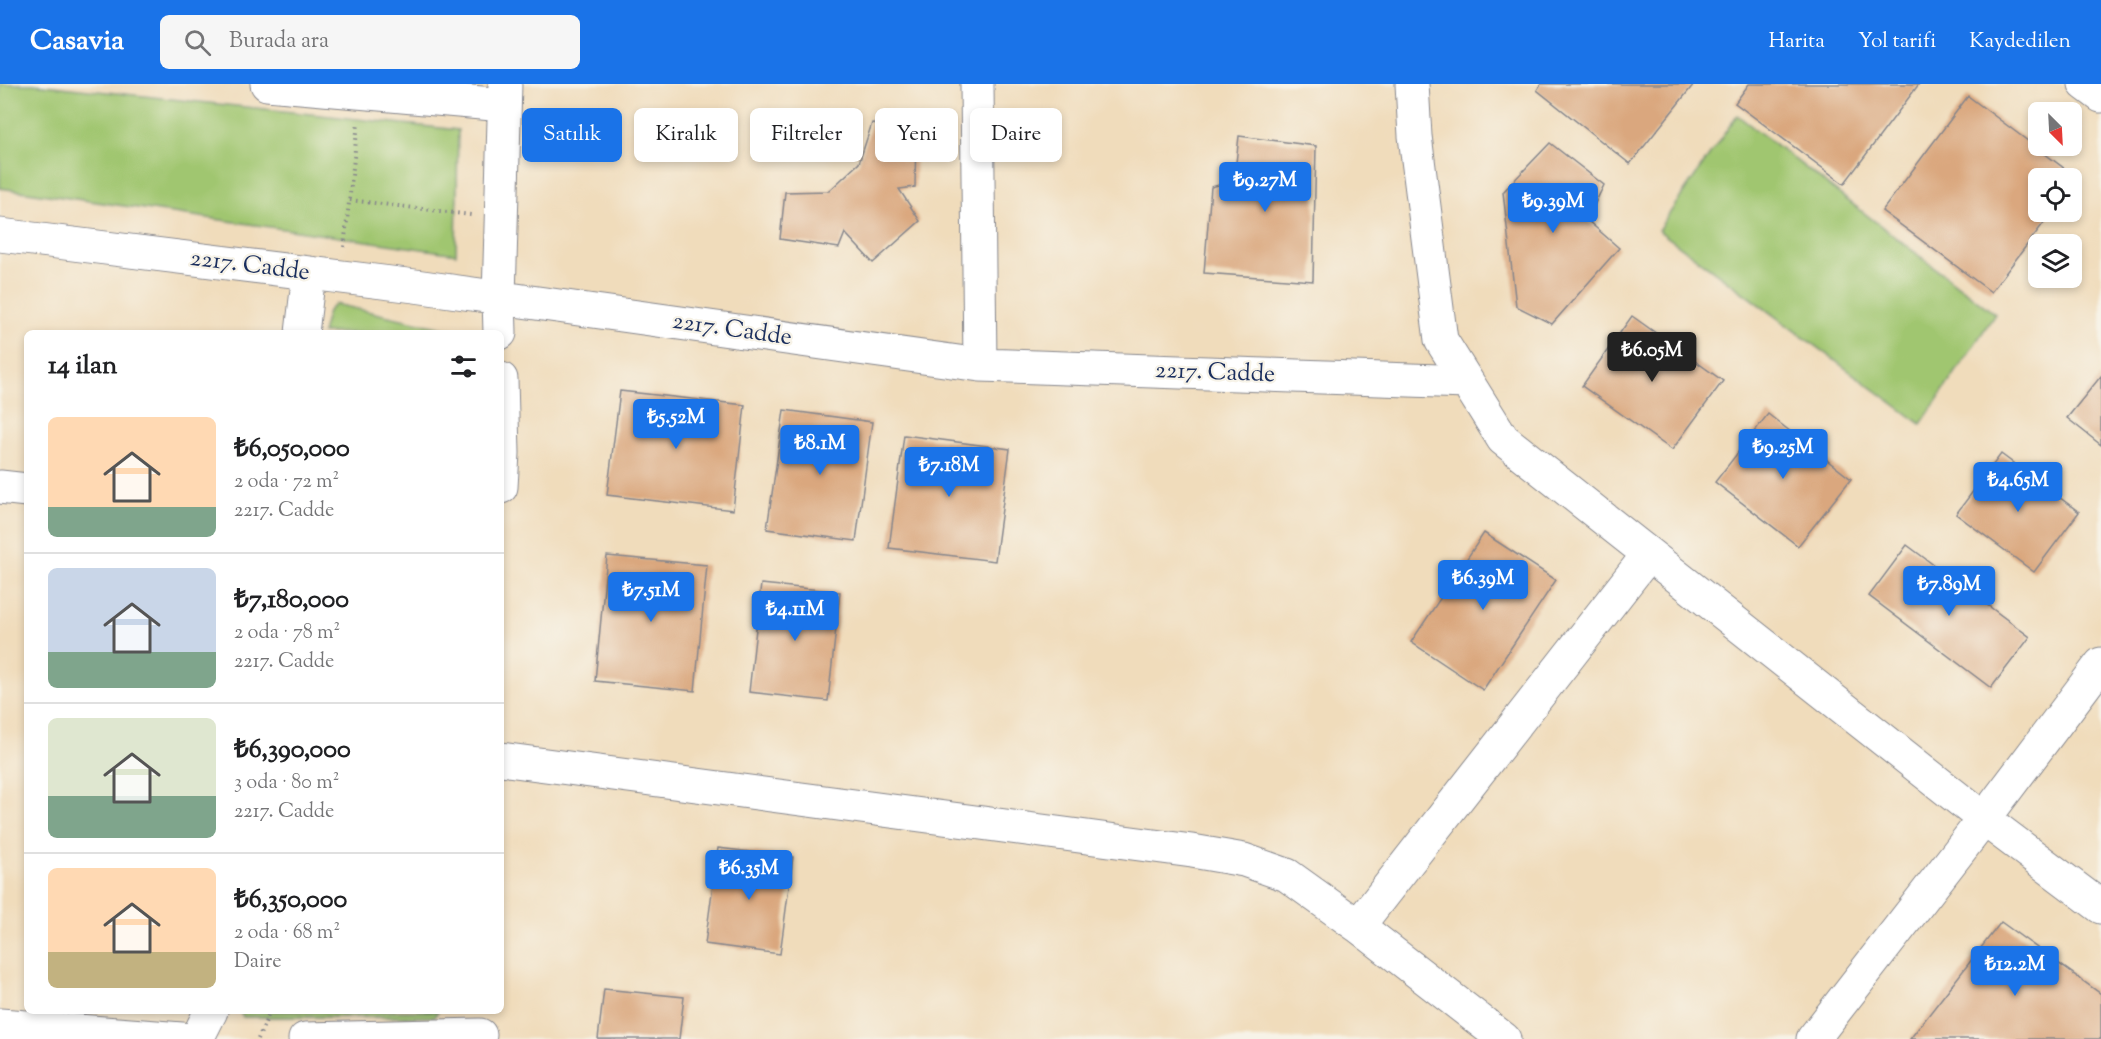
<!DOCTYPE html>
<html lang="tr">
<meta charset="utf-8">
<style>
body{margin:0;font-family:"Sorts Mill Goudy",serif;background:#f6f6f6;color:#202124;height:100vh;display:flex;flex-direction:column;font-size:22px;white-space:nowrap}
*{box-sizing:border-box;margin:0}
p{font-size:20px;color:#757577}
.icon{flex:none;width:33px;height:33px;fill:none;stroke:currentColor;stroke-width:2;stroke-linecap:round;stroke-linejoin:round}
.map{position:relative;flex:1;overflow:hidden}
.details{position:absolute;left:24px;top:246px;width:480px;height:684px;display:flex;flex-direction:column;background:#fff;border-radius:9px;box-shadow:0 3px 9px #0003}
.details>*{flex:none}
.guide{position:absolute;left:522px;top:24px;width:570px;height:54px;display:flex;gap:12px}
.needle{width:39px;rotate:156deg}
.buttons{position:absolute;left:2028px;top:18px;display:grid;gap:12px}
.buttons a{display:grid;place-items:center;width:54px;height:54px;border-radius:9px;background:#fff;box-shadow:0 3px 9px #0003;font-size:30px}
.price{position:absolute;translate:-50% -51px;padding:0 14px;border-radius:6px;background:#1a73e8;color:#fff;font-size:20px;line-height:39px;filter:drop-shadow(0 2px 3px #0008)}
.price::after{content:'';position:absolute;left:50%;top:36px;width:18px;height:14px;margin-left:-9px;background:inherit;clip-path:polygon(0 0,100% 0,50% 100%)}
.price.active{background:#222;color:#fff}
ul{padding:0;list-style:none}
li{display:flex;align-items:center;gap:18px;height:150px;padding:0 24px}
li+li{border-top:2px solid #e0e0e0}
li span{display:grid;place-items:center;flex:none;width:168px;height:120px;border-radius:9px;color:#555}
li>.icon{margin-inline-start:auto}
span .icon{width:72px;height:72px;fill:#fffc;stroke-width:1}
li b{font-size:26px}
h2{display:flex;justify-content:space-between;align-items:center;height:72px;padding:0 24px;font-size:26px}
.tag{padding:0 21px;border-radius:9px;background:#fff;box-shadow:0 3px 9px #0003;font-size:21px;line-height:54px}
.tag.active{background:#1a73e8;color:#fff}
header{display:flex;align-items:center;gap:36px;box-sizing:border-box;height:84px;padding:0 30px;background:#1a73e8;color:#fff}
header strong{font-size:28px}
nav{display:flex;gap:33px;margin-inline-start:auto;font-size:21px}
.search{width:420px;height:54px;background:#f6f6f6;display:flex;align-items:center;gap:15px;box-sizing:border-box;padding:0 21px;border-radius:9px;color:#757577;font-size:22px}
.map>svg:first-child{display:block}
.green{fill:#a0c670;stroke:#5e7a67;stroke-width:1.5}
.building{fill:#daa77e}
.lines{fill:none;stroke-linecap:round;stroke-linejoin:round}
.minor-casing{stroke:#86868c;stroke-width:35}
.path{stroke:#86868c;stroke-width:4;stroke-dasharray:1.5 4.5;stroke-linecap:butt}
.minor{stroke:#fff;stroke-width:33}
.labels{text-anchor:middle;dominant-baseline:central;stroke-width:4.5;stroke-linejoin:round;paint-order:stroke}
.street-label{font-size:24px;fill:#1b2f5e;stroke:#f7f3e8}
</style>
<header>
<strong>Casavia</strong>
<div class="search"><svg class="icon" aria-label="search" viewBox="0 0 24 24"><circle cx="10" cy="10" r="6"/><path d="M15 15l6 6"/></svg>Burada ara</div>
<nav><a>Harita</a><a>Yol tarifi</a><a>Kaydedilen</a></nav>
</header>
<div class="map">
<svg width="2101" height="955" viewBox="0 0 2101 955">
<rect width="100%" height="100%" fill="#f7f3e8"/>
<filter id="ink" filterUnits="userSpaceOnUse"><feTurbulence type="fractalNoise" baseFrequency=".0167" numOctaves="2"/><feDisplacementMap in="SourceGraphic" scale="12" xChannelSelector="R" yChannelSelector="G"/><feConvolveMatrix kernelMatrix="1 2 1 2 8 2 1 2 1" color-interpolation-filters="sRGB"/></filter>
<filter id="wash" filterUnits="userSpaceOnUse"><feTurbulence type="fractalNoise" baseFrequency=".008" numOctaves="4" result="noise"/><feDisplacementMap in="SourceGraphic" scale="24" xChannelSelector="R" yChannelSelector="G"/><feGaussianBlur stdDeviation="1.35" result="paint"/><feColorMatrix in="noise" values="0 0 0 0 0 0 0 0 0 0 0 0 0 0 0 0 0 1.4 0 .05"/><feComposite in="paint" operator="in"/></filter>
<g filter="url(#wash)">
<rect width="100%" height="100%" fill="#f0dcbb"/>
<path class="green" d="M 0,0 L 33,0 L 458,46 L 456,170 L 0,104 Z
M 1737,31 L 1995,230 L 1921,340 L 1658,146 Z
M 335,220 L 455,247 L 455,249 L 322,249 L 328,227 Z
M 239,927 L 438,927 L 434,933 L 243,933 Z"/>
<g id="blocks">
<path class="building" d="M 1541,0 L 1694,0 L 1630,80 L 1537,6 Z
M 1749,0 L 1919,0 L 1844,100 L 1735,19 Z
M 1968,12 L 2077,94 L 2072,101 L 2072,94 L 2038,94 L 2038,128 L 2052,128 L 1991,208 L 1882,127 Z
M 872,39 L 916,47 L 915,103 L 899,105 L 920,137 L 873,179 L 845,149 L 839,164 L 780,155 L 785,108 L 829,107 L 859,79 Z
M 1239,52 L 1316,62 L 1313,197 L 1204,189 L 1211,103 L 1234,97 Z
M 1550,59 L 1604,101 L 1587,136 L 1619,164 L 1552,240 L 1516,222 L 1503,108 Z
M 1632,232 L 1723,297 L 1672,366 L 1582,302 Z
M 2101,292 L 2101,361 L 2067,334 Z
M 620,307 L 745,321 L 733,426 L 607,411 Z
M 784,326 L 872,338 L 856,457 L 767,445 Z
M 1768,330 L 1851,395 L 1798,462 L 1715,398 Z
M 904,351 L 1010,365 L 995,477 L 889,464 Z
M 2001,370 L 2079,428 L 2034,488 L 1956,430 Z
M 1484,449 L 1556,496 L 1483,606 L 1411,558 Z
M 1907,461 L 2030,553 L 1991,604 L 1869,512 Z
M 607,472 L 707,481 L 695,607 L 595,597 Z
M 761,500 L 840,508 L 828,617 L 749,608 Z
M 718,764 L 793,773 L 780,870 L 705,860 Z
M 2001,838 L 2101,910 L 2101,955 L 1910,955 Z
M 604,905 L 684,913 L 679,955 L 598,955 Z"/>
</g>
</g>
<g filter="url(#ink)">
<use href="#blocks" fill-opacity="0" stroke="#86868c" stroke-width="1.5"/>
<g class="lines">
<g class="minor-casing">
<path id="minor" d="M 267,0 L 504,21
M 977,0 L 980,281
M 1412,0 L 1415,52 L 1441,256 L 1503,355 L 1984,735 L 2101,823
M 2085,0 L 2101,12
M 0,151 L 415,202 L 980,281 L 1467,298
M 302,249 L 309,189
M 500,249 L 499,214 L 505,0
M 501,295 L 503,369 L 501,403
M 0,403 L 27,406
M 501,675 L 1192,767 L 1244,776 L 1287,791 L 1358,842 L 1504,955
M 1358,842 L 1648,471
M 0,941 L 182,955
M 197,955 L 211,927
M 305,955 L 480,951
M 1813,955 L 1984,735 L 2101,580"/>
</g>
<path class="path" d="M 350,116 L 471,131
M 344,163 L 358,39
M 258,955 L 270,927"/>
<use href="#minor" class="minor"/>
</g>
</g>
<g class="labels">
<g class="street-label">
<text transform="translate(250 182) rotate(7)">2217. Cadde</text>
<text transform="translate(732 246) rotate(8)">2217. Cadde</text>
<text transform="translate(1215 289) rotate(2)">2217. Cadde</text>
</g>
</g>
</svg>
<div class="buttons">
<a><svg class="needle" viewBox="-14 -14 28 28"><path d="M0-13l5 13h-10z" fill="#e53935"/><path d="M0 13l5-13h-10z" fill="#757577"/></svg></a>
<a><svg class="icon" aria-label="locate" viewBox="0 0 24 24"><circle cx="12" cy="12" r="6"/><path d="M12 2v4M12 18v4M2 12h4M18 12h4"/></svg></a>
<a><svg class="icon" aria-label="layers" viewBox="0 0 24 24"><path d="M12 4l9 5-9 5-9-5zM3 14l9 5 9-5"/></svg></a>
</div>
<b class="price" style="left:1265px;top:129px">₺9.27M</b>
<b class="price" style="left:1553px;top:150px">₺9.39M</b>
<b class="price active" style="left:1652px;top:299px">₺6.05M</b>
<b class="price" style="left:676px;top:366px">₺5.52M</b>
<b class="price" style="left:820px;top:392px">₺8.1M</b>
<b class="price" style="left:1783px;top:396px">₺9.25M</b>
<b class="price" style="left:949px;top:414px">₺7.18M</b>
<b class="price" style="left:2018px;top:429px">₺4.65M</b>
<b class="price" style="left:1483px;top:527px">₺6.39M</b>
<b class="price" style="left:1949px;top:533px">₺7.89M</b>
<b class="price" style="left:651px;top:539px">₺7.51M</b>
<b class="price" style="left:795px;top:558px">₺4.11M</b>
<b class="price" style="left:749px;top:817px">₺6.35M</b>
<b class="price" style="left:2015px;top:913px">₺12.2M</b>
<div class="guide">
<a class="tag active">Satılık</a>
<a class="tag">Kiralık</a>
<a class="tag">Filtreler</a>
<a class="tag">Yeni</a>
<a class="tag">Daire</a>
</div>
<section class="details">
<h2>14 ilan<svg class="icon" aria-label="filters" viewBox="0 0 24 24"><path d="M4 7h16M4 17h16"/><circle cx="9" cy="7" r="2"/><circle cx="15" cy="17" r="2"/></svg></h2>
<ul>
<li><span style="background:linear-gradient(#ffd9b3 75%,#7fa58c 0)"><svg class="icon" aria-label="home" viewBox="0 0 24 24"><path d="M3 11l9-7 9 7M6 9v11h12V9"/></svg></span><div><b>₺6,050,000</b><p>2 oda · 72 m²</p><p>2217. Cadde</p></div></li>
<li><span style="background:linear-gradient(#c9d6e8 70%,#7fa58c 0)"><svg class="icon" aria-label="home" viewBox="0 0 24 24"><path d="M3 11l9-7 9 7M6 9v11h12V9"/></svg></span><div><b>₺7,180,000</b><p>2 oda · 78 m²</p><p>2217. Cadde</p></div></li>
<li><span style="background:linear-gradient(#dfe7d0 65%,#7fa58c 0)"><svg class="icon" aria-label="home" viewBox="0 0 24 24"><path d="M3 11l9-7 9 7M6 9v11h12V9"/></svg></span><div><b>₺6,390,000</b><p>3 oda · 80 m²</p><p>2217. Cadde</p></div></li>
<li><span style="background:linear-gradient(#ffd9b3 70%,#c2b280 0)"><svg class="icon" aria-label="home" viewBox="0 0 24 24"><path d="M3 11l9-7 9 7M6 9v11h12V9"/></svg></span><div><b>₺6,350,000</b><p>2 oda · 68 m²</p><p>Daire</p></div></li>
</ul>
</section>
</div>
